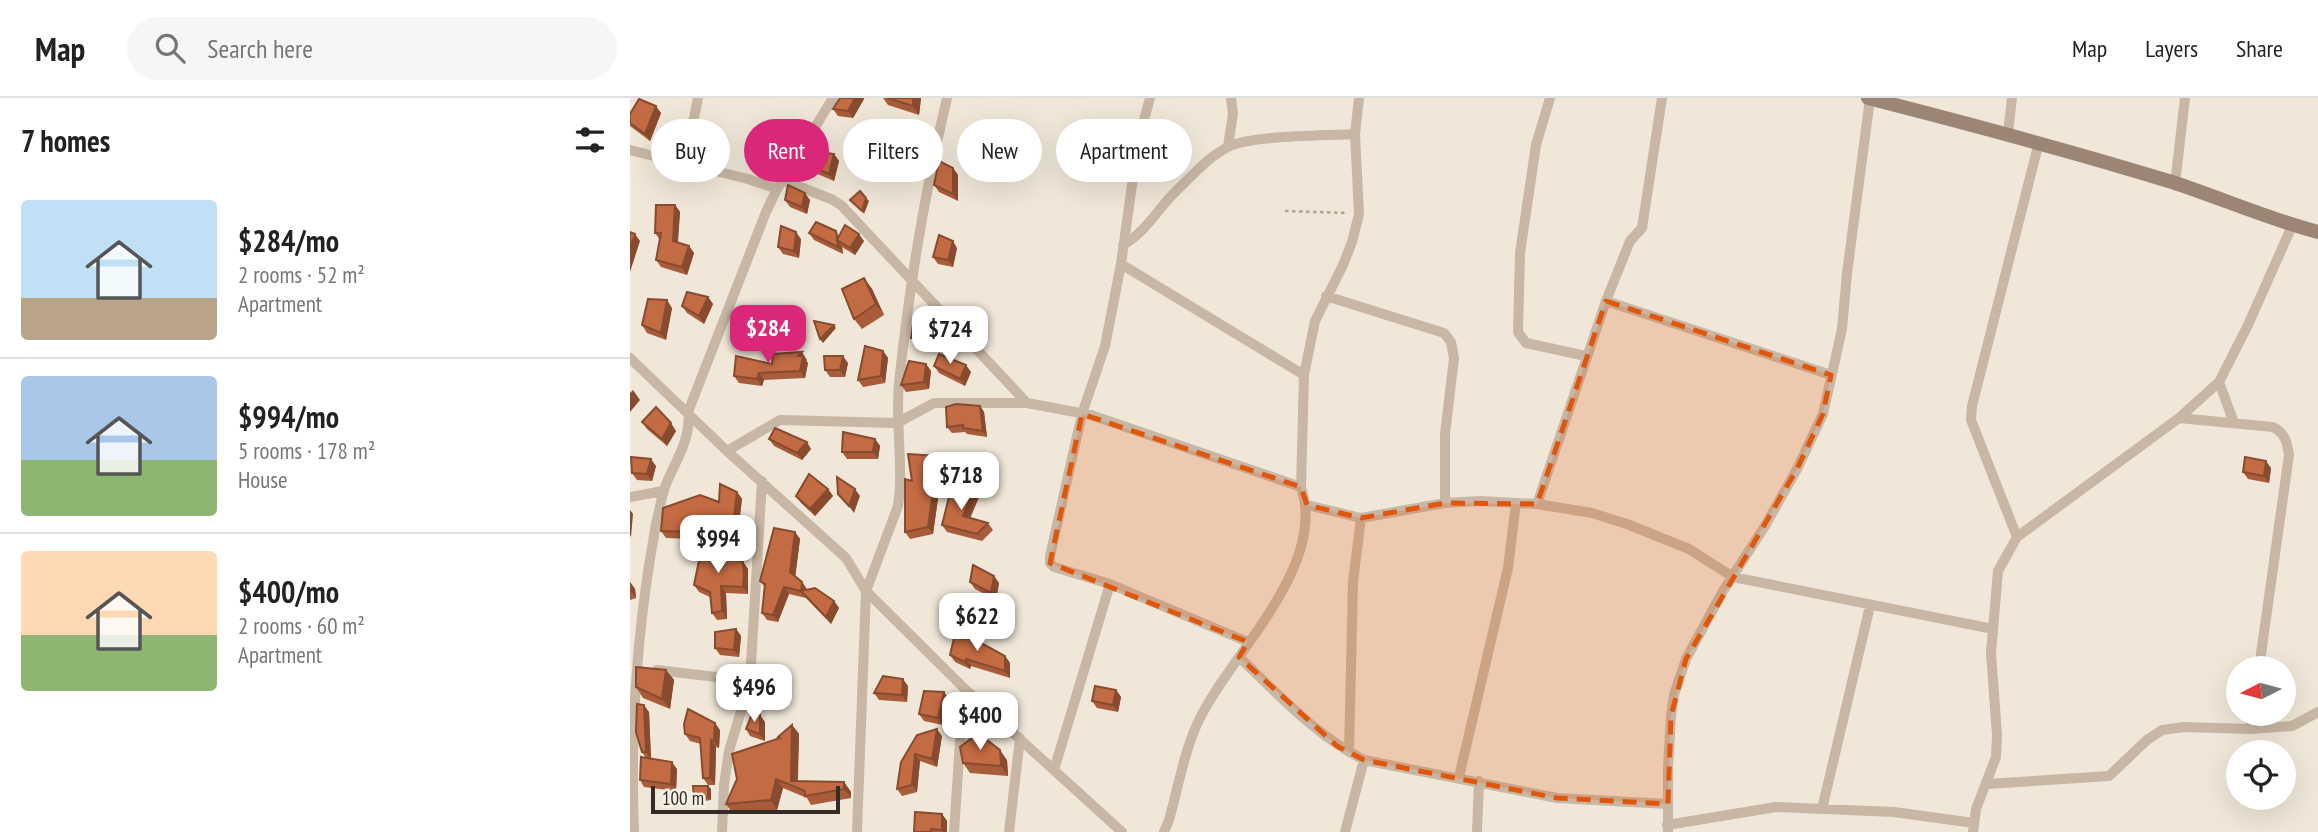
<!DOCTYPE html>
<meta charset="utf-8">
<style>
body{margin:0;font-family:"PT Sans Narrow",sans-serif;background:#f6f6f6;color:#222;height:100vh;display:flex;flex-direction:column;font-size:26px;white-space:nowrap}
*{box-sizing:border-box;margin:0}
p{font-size:23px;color:#767676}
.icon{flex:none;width:38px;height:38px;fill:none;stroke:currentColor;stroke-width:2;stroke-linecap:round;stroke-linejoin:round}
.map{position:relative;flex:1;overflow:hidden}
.panel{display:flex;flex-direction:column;background:#fff;width:630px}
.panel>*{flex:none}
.hud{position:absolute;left:21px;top:21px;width:665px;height:63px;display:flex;gap:14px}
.needle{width:46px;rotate:264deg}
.controls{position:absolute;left:1596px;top:558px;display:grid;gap:14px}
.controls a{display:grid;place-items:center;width:70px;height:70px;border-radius:50%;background:#fff;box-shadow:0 7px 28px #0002;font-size:35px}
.scale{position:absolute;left:21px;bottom:18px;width:189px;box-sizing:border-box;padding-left:7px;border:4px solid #332b26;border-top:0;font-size:19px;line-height:24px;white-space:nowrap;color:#332b26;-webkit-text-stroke:5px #f8f0e4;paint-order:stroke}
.price{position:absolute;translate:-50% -60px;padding:0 16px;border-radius:14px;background:#fff;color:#222;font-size:23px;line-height:46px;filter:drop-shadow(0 2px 4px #0008)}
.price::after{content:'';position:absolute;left:50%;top:42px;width:21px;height:16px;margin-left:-10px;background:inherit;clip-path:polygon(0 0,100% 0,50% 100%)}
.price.active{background:#db2777;color:#fff}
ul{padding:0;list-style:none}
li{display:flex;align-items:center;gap:21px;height:175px;padding:0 21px}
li+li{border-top:2px solid #e0e0e0}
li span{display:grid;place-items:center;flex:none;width:196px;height:140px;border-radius:7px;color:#555}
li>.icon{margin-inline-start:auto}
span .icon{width:84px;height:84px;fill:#fffc;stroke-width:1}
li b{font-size:30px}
h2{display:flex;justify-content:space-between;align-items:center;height:84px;padding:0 21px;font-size:30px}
.pill{padding:0 24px;border-radius:32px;background:#fff;box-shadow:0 7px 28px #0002;font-size:24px;line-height:63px}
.pill.active{background:#db2777;color:#fff}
header{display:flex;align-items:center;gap:42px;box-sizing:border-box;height:98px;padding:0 35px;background:#fff;border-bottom:2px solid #e0e0e0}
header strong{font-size:33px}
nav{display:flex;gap:38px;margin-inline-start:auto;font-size:24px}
.search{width:490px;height:63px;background:#f6f6f6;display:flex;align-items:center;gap:18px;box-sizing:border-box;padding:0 24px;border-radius:38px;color:#767676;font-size:26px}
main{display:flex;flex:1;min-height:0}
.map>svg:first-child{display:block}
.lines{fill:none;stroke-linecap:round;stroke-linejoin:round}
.path{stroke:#b3a18f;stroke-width:2.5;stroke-dasharray:3.5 3.5;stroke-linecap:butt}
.street{stroke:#c8b7a4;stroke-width:10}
.secondary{stroke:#9b8676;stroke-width:14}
.wall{fill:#a85c3a}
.shaded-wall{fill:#884b2f}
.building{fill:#c36b43;stroke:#884b2f;stroke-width:2}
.marked{fill:#df570d;fill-opacity:0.2;stroke:#df570d;stroke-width:5;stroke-dasharray:14 9;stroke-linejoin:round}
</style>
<header>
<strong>Map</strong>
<div class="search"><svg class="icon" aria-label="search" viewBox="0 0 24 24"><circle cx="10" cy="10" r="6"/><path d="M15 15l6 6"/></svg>Search here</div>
<nav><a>Map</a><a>Layers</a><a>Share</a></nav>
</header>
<main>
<section class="panel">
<h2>7 homes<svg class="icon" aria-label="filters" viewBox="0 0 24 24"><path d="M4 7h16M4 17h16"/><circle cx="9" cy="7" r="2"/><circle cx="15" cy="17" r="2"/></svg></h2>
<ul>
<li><span style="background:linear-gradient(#bfe0f5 70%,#b9a48a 0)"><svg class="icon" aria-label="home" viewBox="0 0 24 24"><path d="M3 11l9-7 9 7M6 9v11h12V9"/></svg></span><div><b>$284/mo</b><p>2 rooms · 52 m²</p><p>Apartment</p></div></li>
<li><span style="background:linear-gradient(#a9c7e8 60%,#8fb573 0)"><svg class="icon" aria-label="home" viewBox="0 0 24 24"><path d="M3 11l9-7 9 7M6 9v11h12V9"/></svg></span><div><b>$994/mo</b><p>5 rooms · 178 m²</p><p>House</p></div></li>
<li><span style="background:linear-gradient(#ffd9b3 60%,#8fb573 0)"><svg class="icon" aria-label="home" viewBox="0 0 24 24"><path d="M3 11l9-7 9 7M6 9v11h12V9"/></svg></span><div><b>$400/mo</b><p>2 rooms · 60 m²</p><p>Apartment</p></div></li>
</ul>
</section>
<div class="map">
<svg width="1688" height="734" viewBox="0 0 1688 734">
<rect width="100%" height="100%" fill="#f0e7d8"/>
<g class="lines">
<path class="path" d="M 655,113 L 718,115"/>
<path class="street" d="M 920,0 L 906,47 L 890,155 L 888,234 L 896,245 L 956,258
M 1378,35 L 1382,0
M 598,48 L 603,16 L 601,0
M 0,52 L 118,81 L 147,91
M 61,67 L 59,45 L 68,0
M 152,82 L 201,101 L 211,107 L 397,305
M 1545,86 L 1555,0
M 493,147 C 516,134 527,112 545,94 C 561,79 578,59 598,49 C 622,37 695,38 725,36
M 491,166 L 674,277
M 696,198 L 814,235 L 821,244 L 824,260 L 815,336 L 815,405
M 976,203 L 1000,143 L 1012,130 L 1032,0
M 0,260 L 97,353 L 216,460 L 236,493 L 338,594 L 492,734
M 1589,284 L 1604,325
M 1549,320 L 1643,329 C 1655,335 1657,344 1659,357 L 1629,570
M 97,353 L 150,322 L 267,325 L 304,305 L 397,305 L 461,317 L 671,389
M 0,399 L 33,393
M 907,406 L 976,203 L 1201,277
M 677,407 L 731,420 L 815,405 L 850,403 L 907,406 L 962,415 L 997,426 L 1059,451 L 1103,479 L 1363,531
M 1387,439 L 1341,322 L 1342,308 L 1409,44
M 480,486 L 618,544
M 609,559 C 648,596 685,637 734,662 L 927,700 L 1038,706
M 27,572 L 120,583
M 1620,631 L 1622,616
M 719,654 L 723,484 L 731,420
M 424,672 L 480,486 L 424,469 L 420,465 L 420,458 L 452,316 L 475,248 L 491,166 L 508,44 L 520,0
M 829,679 L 878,470 L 886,405
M 1357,686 L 1479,678 L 1517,642 L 1532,632 L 1554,629 L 1620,631 L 1662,628 L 1688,614
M 1192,711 L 1240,508
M 1037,727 L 1146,709 L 1264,714 L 1344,725
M 4,734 C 0,630 7,528 26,426 C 29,414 31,401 35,389 C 44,365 62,341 58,314 L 136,114 L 147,91 L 203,0
M 92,734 L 94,687 L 99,653 L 120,583 L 132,383
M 227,734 L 236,493 L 268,408 C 274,368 265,326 269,285 C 279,190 295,93 317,0
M 324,734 L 331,629 L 338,594
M 379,734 L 390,640
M 534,734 L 539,722 C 548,690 554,654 568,624 C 600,556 698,469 671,389 L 674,277 L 685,223 L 713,167 L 722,144 L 729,116 L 725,36 L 729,0
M 715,734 L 734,662
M 847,734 L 849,683
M 1038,734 L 1038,669 L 1041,618 L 1044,597 L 1056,561 L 1093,493 L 1135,428 L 1167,371 L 1193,316 L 1212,231 L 1217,175 L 1240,1
M 1343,734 L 1346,711 L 1366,659 L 1367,637 L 1361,555 L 1368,473 L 1387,439 L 1549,320 L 1589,284 L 1618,227 L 1662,128"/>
<path class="secondary" d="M 1238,0 C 1340,26 1441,53 1542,84 C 1591,100 1638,121 1688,134"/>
</g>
<path class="wall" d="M 210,0 L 233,0 L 234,1 L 223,20 L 208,18 L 203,11 Z
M 253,0 L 291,0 L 289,17 L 258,7 Z
M 31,15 L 20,43 L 0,28 L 0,16 Z
M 154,39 L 159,46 L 147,64 L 135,53 L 130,46 Z
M 297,43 L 291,78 L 261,64 L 257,72 L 238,61 L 231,50 Z
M 204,56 L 209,63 L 204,83 L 183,74 L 178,67 Z
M 323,70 L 328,77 L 328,103 L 309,94 L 304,87 Z
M 155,102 L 180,102 L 177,116 L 160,109 Z
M 45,107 L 50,114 L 48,145 L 59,148 L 64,155 L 57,177 L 31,169 L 26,162 L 30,142 L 25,135 Z
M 206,133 L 209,138 L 234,143 L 225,157 L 212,149 L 213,156 L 184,142 L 179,135 Z
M 171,141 L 169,160 L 153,156 L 148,149 Z
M 327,150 L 323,169 L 308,166 L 303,159 Z
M 234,180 L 242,191 L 254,217 L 232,231 L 224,221 Z
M 78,199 L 83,206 L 74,226 L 57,215 L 52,208 Z
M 42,210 L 36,242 L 17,235 L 12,227 Z
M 135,222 L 140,229 L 143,245 L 118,243 L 113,236 Z
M 307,222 L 311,229 L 308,246 L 286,247 L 281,240 Z
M 253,253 L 258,260 L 255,285 L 233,289 L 228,282 Z
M 177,262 L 176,263 L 178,265 L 175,280 L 134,282 L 132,288 L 109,285 L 104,278 L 142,266 Z
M 218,265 L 215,279 L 200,279 L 195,272 Z
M 296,266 L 301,273 L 299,291 L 276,294 L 271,287 Z
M 304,268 L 341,274 L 335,288 L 309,275 Z
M 350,308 L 354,314 L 357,339 L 337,336 L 335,334 L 322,335 L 317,329 Z
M 12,324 L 46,333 L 37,348 L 17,331 Z
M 139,341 L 181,351 L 172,362 L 144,348 Z
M 245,341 L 250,348 L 248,361 L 217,361 L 212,354 Z
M 313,365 L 303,436 L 280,441 L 275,434 Z
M 26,368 L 22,383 L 7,382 L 2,375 Z
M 1641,370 L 1639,385 L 1618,381 L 1613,374 Z
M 198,391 L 203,398 L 185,418 L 171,405 L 166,398 Z
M 344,392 L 349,399 L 340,420 L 358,425 L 363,432 L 352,443 L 317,434 L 312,427 Z
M 107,394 L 112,401 L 109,425 L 81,428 L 80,451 L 69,452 L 64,445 L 64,441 L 36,440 L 31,433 L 89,404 Z
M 165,434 L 170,441 L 165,478 L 172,484 L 177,492 L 204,503 L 209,510 L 201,526 L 176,500 L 159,496 L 148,524 L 137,522 L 132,515 L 134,488 L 130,483 Z
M 113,464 L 118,471 L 118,496 L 96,495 L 97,521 L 87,522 L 82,515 L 80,499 L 69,494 L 64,487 Z
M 364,478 L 369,485 L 366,502 L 345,491 L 340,484 Z
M 0,484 L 5,491 L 6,500 L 0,502 Z
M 106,531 L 111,538 L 109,559 L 90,557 L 85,550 Z
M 320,557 L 375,558 L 380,565 L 380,580 L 341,568 L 340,571 L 325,564 Z
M 36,572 L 44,582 L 40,611 L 13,600 L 6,589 Z
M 278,588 L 277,604 L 249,602 L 244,595 Z
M 486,592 L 491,599 L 488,614 L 467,610 L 462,603 Z
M 314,594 L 319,601 L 313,627 L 294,623 L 289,616 Z
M 19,614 L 21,661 L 47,671 L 46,693 L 14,689 L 10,682 L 16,660 L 12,654 Z
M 135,624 L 135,643 L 120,638 L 116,631 Z
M 162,627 L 169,636 L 168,683 L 214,684 L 221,694 L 221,700 L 181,707 L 177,700 L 153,690 L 147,712 L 102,715 L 96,706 L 149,641 L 148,639 Z
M 90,632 L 89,650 L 86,649 L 85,687 L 78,687 L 73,680 L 71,646 L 60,643 L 55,636 Z
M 287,637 L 312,638 L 307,669 L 290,663 L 287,694 L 272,698 L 267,691 Z
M 377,662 L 378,678 L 340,675 L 333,665 Z
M 78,688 L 81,691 L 81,702 L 67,704 L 64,700 Z
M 312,716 L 317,723 L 317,734 L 284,734 Z"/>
<path class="shaded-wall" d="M 225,0 L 233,0 L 234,1 L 223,20 L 218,13 Z
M 283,0 L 291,0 L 289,17 L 283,8 Z
M 26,8 L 31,15 L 20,43 L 15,36 Z
M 290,32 L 297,43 L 291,78 L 284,68 Z
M 154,39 L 159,46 L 147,64 L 142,57 Z
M 253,53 L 261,64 L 257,72 L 250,61 Z
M 204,56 L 209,63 L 204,83 L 199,76 Z
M 323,70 L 328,77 L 328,103 L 323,96 Z
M 175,95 L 180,102 L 177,116 L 172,109 Z
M 236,100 L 239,103 L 234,116 L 232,113 Z
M 45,107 L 50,114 L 47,150 L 43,143 Z
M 166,134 L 171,141 L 169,160 L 164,153 Z
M 5,136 L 10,143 L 0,174 L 0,151 Z
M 229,136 L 234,143 L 225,157 L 220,150 Z
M 207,142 L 212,149 L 213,156 L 208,149 Z
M 323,143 L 327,150 L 323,169 L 318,162 Z
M 59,148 L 64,155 L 57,177 L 52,169 Z
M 234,180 L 242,191 L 254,217 L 246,206 Z
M 78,199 L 83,206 L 74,226 L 69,218 Z
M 37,202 L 42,210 L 36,242 L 31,235 Z
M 135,222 L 140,229 L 143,245 L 138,238 Z
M 307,222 L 311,229 L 308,246 L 303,239 Z
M 204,227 L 206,230 L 193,245 L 190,241 Z
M 253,253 L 258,260 L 255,285 L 251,278 Z
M 172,254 L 177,262 L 176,263 L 178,265 L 175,280 L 170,273 L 168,258 Z
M 213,258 L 218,265 L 215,279 L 210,272 Z
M 296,266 L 301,273 L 299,291 L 294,284 Z
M 336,267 L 341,274 L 335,288 L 330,281 Z
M 129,275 L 134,282 L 132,288 L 127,281 Z
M 3,292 L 10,302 L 0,314 L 0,295 Z
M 350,308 L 354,314 L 357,339 L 353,333 Z
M 41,325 L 46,333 L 37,348 L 32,341 Z
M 245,341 L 250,348 L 248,361 L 243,354 Z
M 177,344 L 181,351 L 172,362 L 167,355 Z
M 308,358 L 313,365 L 303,436 L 298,429 Z
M 21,361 L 26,368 L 22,383 L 17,376 Z
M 1636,363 L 1641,370 L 1639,385 L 1634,378 Z
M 198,391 L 203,398 L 185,418 L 180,411 Z
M 225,391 L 230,398 L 224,415 L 219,408 Z
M 344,392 L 349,399 L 338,425 L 333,418 Z
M 107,394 L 112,401 L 109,425 L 104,418 Z
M 0,412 L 3,416 L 1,439 L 0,437 Z
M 76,421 L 81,428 L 80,451 L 75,444 Z
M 165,434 L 170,441 L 165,481 L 160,474 Z
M 113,464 L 118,471 L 118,496 L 113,489 Z
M 364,478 L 369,485 L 366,502 L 361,495 Z
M 0,484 L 5,491 L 6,500 L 1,493 Z
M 172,484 L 177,491 L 176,498 L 171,493 Z
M 91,488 L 96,495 L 97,521 L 92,513 Z
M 154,489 L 159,496 L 148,524 L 143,517 Z
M 204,503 L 209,510 L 201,526 L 196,519 Z
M 106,531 L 111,538 L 109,559 L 104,552 Z
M 375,558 L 380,565 L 380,580 L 375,573 Z
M 336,561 L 341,568 L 340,571 L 335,564 Z
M 36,572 L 44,582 L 40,611 L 32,601 Z
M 273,581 L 278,588 L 277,604 L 272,597 Z
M 486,592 L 491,599 L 488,614 L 483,607 Z
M 314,594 L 319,601 L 313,627 L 308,620 Z
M 14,607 L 19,614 L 21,661 L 16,654 Z
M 130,617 L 135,624 L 135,643 L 130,636 Z
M 85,625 L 90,632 L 89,650 L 84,643 Z
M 162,627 L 169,636 L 167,690 L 161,683 Z
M 307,631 L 312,638 L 307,669 L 302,661 Z
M 81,642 L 86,649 L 85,687 L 80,680 Z
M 370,652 L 377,662 L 378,678 L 371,668 Z
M 285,656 L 290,663 L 287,694 L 282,687 Z
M 42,664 L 47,671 L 46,693 L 41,686 Z
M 146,681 L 153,690 L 147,712 L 141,702 Z
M 214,684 L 221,694 L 221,700 L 214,691 Z
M 78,688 L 81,691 L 81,702 L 78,699 Z
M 312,716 L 317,723 L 317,734 L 313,734 L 312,732 Z"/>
<path class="building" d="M 210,0 L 225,0 L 218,13 L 203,11 Z
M 258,0 L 283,0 L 283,8 Z
M 9,1 L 26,8 L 15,36 L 0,25 L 0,16 Z
M 241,23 L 290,32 L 284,68 L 253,53 L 250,61 L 231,50 Z
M 135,28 L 154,39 L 142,57 L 130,46 Z
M 182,53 L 204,56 L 199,76 L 178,67 Z
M 309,63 L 323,70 L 323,96 L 304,87 Z
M 158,87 L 175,95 L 172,109 L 155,102 Z
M 230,93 L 236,100 L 232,113 L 220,102 Z
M 26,107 L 45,107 L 43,143 L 59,148 L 52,169 L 26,162 L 31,135 L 25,135 Z
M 186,124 L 206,133 L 208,149 L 179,135 Z
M 215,127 L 229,136 L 220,150 L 207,142 Z
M 151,128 L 166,134 L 164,153 L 148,149 Z
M 0,134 L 5,136 L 0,151 Z
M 309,137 L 323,143 L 318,162 L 303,159 Z
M 234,180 L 246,206 L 224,221 L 212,191 Z
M 57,194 L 78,199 L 69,218 L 52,208 Z
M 18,201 L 37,202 L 31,235 L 12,227 Z
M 284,219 L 307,222 L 303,239 L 281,240 Z
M 135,222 L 138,238 L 113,236 L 114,226 Z
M 184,223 L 204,227 L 190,241 Z
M 235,248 L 253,253 L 251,278 L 228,282 Z
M 172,254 L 168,258 L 173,258 L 170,273 L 129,275 L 127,281 L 104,278 L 106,258 L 142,266 L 143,256 Z
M 309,256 L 336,267 L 330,281 L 304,268 Z
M 194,258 L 213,258 L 210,272 L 195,272 Z
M 279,263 L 296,266 L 294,284 L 271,287 Z
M 326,306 L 350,308 L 353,333 L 333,330 L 333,327 L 317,329 L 316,309 Z
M 26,309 L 41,325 L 32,341 L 12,324 Z
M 145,330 L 177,344 L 167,355 L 139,341 Z
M 213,334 L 245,341 L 243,354 L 212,354 Z
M 278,356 L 308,358 L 298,429 L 275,434 L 275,381 L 282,383 Z
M 1,359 L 21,361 L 17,376 L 2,375 Z
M 1615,359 L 1636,363 L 1634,378 L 1613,374 Z
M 179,376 L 198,391 L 180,411 L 166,398 Z
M 207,379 L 225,391 L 219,408 L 208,396 Z
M 90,386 L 107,394 L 104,418 L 76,421 L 75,444 L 64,445 L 64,434 L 31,433 L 33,410 L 70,397 L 89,404 Z
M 322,387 L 344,392 L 333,418 L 358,425 L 347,436 L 312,427 Z
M 144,430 L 165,434 L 160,474 L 172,484 L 171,493 L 154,489 L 143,517 L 132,515 L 135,486 L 130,483 Z
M 85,452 L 113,464 L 114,477 L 113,489 L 91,488 L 92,513 L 82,515 L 80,494 L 64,487 L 71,453 Z
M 343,467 L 364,478 L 361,495 L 340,484 Z
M 185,490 L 204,503 L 196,519 L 171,493 Z
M 106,531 L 104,552 L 85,550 L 85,534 Z
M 324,540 L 344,541 L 375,558 L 375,573 L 336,561 L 335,564 L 320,557 Z
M 6,569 L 36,572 L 32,601 L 6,589 Z
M 253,578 L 273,581 L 272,597 L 244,595 Z
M 465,588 L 486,592 L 483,607 L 462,603 Z
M 294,593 L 314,594 L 308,620 L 289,616 Z
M 7,606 L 14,607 L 16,654 L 12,654 L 6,634 Z
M 58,611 L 85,625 L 84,643 L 81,642 L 80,680 L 73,680 L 70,640 L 55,636 L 54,626 Z
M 122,616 L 130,617 L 130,636 L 116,631 Z
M 162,627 L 161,683 L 214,684 L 214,691 L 175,698 L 175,693 L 146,681 L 141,702 L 96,706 L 107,681 L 102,656 L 150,640 L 148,639 Z
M 307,631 L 302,661 L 285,656 L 282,687 L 267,691 L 271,664 L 287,637 Z
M 348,635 L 370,652 L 371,668 L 333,665 L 330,649 Z
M 11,659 L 42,664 L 41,686 L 10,682 Z
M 63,688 L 78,688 L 78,699 L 64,700 Z
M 285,714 L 312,716 L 312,732 L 301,731 L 301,734 L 284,734 Z"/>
<path class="marked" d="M 976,203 L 1201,277 L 1193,316 L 1167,371 L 1056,561 L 1041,618 L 1038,706 L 927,700 L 734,662 L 707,648 L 609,559 L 618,544 L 420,465 L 452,316 L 671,389 L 677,407 L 731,420 L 815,405 L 907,406 Z"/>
</svg>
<div class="controls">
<a><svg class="needle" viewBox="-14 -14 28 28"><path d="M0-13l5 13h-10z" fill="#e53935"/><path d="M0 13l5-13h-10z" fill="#767676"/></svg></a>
<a><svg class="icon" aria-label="locate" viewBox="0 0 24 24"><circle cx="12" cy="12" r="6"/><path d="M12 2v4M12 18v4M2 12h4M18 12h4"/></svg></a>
</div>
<div class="scale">100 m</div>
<b class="price active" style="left:138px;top:267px">$284</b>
<b class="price" style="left:320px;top:268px">$724</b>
<b class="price" style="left:331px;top:414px">$718</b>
<b class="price" style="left:88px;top:477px">$994</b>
<b class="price" style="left:347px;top:555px">$622</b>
<b class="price" style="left:124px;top:626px">$496</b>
<b class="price" style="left:350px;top:654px">$400</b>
<div class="hud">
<a class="pill">Buy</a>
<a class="pill active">Rent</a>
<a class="pill">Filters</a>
<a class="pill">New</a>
<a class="pill">Apartment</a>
</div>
</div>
</main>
